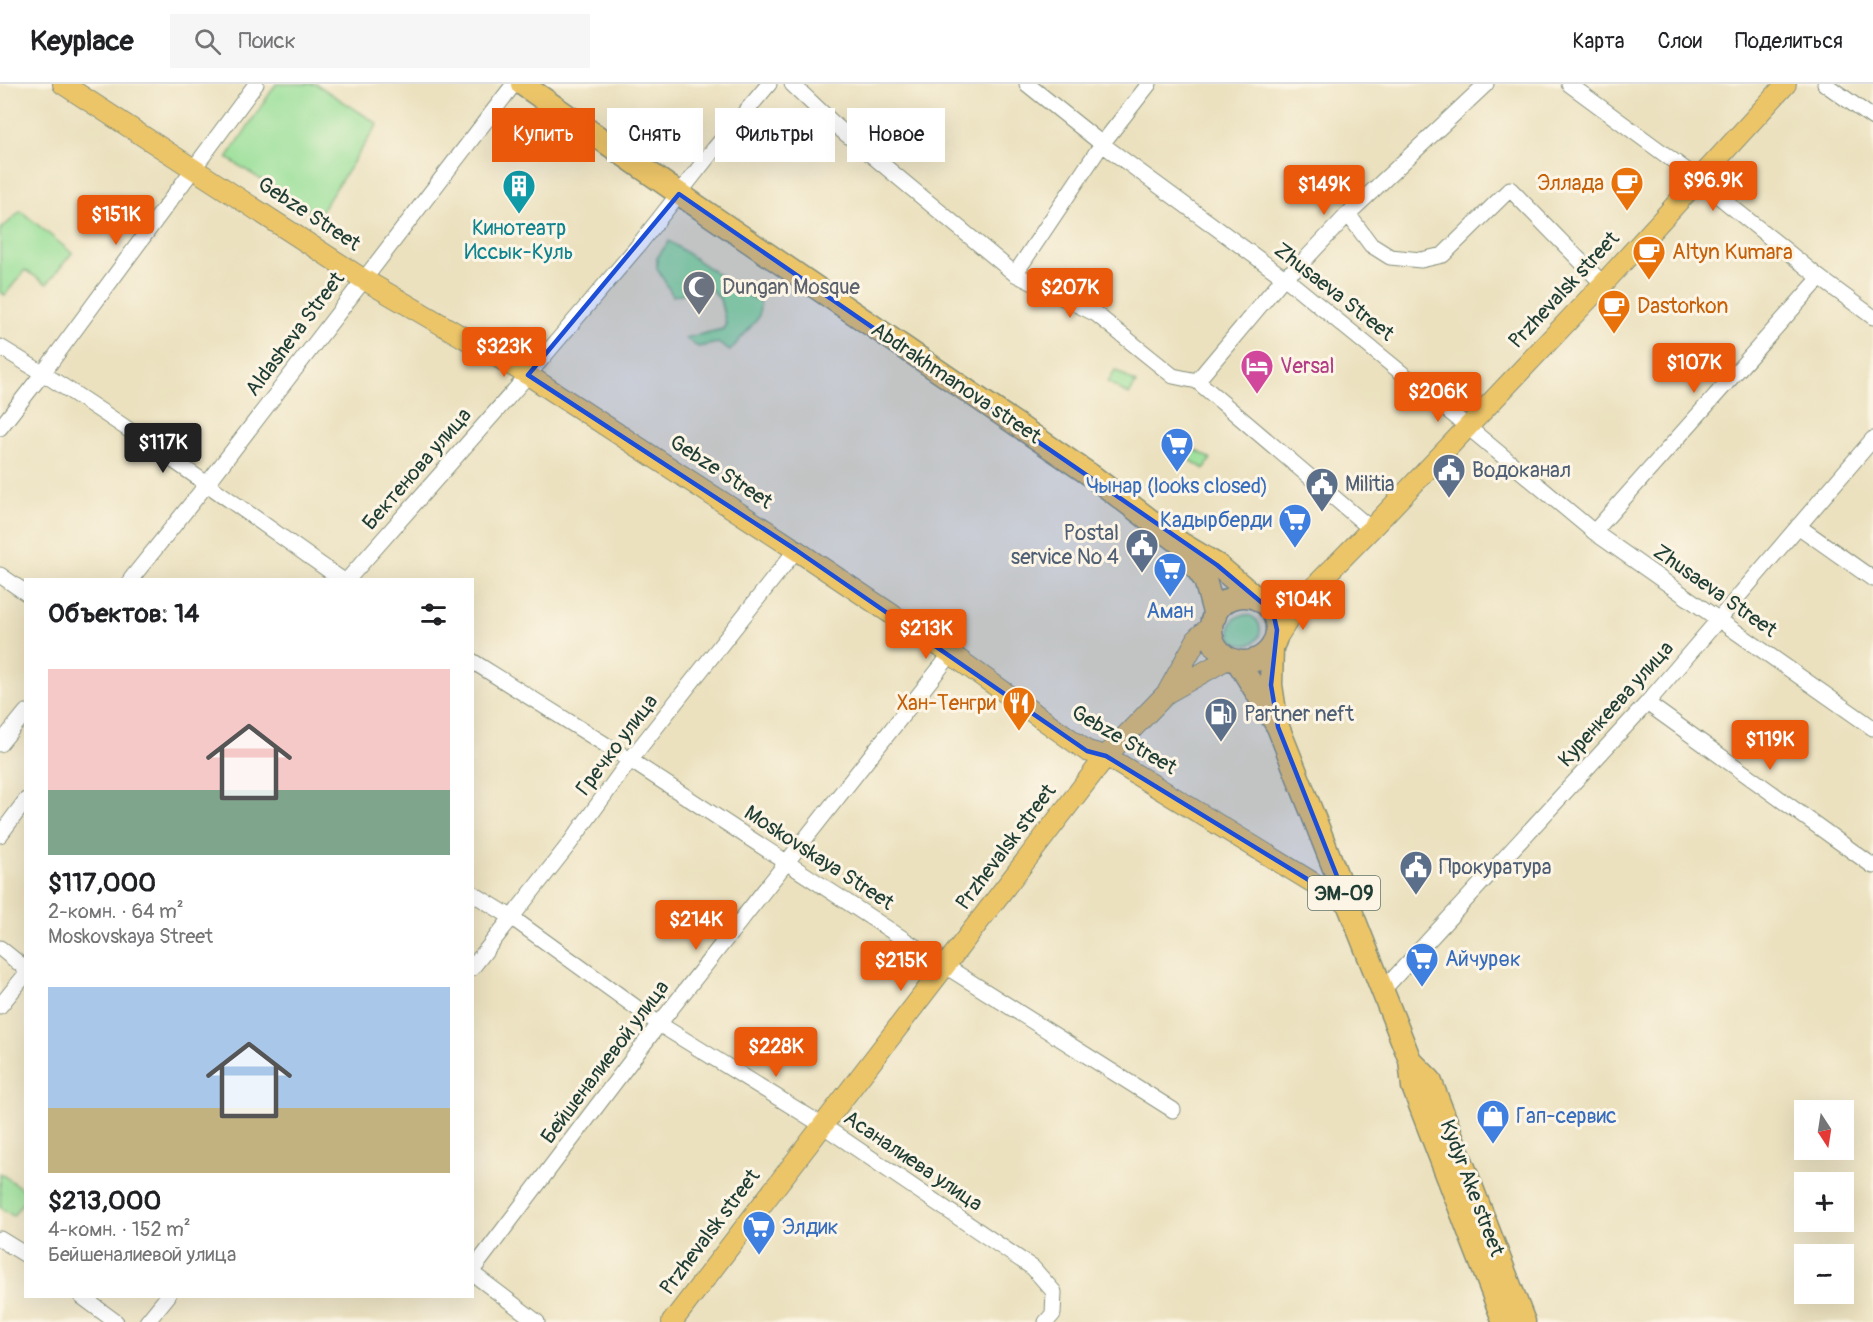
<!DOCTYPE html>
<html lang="ru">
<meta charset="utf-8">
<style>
body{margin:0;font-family:Pangolin,sans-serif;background:#f6f6f6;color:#202124;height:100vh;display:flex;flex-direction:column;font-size:22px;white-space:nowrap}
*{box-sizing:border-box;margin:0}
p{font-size:20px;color:#757577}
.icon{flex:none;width:33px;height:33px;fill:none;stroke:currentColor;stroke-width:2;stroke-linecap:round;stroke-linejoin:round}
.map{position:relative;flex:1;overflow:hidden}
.side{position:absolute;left:24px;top:494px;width:450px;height:720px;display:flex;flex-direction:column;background:#fff;border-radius:0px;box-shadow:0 6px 24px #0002}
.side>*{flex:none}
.guide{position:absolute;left:492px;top:24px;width:570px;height:54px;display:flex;gap:12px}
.needle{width:39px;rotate:168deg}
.tools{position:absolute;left:1794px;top:1016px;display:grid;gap:12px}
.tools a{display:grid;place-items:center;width:60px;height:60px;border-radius:0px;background:#fff;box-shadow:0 6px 24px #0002;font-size:30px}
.price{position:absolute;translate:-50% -51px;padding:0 14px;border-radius:6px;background:#ea580c;color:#fff;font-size:20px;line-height:39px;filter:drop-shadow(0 2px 3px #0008)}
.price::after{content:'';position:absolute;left:50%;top:36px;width:18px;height:14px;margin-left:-9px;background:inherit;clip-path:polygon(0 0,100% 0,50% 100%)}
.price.selected{background:#222;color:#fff}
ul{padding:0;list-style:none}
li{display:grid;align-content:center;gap:12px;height:318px;padding:0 24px}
li span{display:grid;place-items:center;height:186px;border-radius:0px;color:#555}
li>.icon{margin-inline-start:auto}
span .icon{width:108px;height:108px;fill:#fffc;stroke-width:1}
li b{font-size:26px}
h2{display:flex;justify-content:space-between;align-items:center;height:72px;padding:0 24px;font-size:26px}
.tag{padding:0 21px;border-radius:0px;background:#fff;box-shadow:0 6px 24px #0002;font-size:21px;line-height:54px}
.tag.selected{background:#ea580c;color:#fff}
header{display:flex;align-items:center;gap:36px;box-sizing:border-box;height:84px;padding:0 30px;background:#fff;border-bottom:2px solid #e0e0e0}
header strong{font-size:28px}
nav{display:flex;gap:33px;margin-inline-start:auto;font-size:21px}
.search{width:420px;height:54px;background:#f6f6f6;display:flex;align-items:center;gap:15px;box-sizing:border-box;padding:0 21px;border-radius:0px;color:#757577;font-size:22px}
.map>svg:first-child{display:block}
.green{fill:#98df98;stroke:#5c8e66;stroke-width:1.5}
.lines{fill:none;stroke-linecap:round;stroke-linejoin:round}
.minor-casing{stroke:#858f7a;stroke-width:17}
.major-casing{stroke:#858f7a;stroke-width:22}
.highway-casing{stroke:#858f7a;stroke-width:25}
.minor{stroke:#fff;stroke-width:15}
.major{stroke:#edc569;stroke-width:20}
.highway{stroke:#edc569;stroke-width:22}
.marked{fill:#1d4ed8;fill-opacity:0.2;stroke:#1d4ed8;stroke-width:4.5;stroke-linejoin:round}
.labels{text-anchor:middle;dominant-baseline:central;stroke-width:6;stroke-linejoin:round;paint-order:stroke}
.shield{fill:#fcf5e5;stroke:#617469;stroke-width:1.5}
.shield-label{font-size:20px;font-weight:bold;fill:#1f3d34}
.food-label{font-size:21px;fill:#c56008;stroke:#fcf5e5;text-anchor:end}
.street-label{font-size:21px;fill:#1f3d34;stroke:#fcf5e5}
.culture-label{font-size:21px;fill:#0d838f;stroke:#fcf5e5}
.worship-label{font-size:21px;fill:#5b616d;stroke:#fcf5e5;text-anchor:start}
.hotel-label{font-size:21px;fill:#b23c85;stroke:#fcf5e5;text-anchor:start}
.service-label{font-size:21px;fill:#4e5e75;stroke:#fcf5e5;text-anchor:start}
.shop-label{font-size:21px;fill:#366cbe;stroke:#fcf5e5;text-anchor:start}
</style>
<header>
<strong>Keyplace</strong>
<div class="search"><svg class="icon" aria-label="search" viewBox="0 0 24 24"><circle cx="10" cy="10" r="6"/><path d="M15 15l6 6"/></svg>Поиск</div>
<nav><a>Карта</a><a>Слои</a><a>Поделиться</a></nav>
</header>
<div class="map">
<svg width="1873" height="1238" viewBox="0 0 1873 1238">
<rect width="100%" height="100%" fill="#fcf5e5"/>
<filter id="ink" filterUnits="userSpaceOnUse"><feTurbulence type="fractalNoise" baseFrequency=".0167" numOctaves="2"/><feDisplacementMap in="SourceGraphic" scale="12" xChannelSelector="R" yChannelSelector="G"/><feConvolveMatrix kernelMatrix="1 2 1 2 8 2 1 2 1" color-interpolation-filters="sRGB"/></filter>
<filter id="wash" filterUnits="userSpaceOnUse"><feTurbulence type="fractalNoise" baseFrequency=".008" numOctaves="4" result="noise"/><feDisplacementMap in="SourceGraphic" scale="24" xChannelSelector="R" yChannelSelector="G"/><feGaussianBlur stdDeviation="1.35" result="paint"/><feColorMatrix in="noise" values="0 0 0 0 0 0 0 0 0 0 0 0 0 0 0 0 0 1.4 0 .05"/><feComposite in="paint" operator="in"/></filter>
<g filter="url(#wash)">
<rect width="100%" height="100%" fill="#ebe1bf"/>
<path class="green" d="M 276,0 L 316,0 L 378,40 L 318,132 L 227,74 Z
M 21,127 L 72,169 L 47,200 L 25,186 L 5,211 L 0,208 L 0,146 Z
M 669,157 L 760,219 L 759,233 L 730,267 L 718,259 L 698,263 L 685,254 L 723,245 L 726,240 L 720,215 L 709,203 L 673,212 L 657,184 L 657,174 Z
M 1115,286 L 1136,299 L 1129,311 L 1108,298 Z
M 1194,365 L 1211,375 L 1204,385 L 1187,374 Z
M1230 546a15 15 0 1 1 30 0a15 15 0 1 1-30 0Z
M 0,1089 L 25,1107 L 25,1115 L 13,1132 L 0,1123 Z"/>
</g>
<g filter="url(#ink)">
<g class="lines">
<g class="minor-casing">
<path id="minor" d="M 792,0 L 835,41 L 1015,190 L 1096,230 L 1173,292 L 1197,297 L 1371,445
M 1027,0 L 1102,60 L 1290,198 L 1457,334 L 1594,448 L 1873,644
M 1569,0 L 1686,86 L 1820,194 L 1873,233
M 1825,0 L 1873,34
M 1348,130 L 1371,161 L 1390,173 L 1421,176 L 1443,171 L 1510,105 L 1603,200
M 1015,190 L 1102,60 L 1149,0
M 0,263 C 118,334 229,416 341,495
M 1197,297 L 1284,193 L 1298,183 L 1348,130 L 1486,0
M 0,344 L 43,289 L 256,0
M 1798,442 L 1873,495
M 1594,448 L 1820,194
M 0,491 L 26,509
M 131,495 L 207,400 L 514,0
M 348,495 L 528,291 L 637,163 L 714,65 L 769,0
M 472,577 L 630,676 L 931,873 L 1173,1026
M 1647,619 L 1873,782
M 0,660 L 26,628
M 0,751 L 26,716
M 472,809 L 511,833 L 659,940 L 822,1041 L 1033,1184 L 1054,1208 L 1053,1230 L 1046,1238
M 0,864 L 26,885
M 472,884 L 570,759 L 630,676 L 796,466
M 1383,906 L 1647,619 L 1873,355
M 0,922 L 26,890
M 0,1155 L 26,1171
M 472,1187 L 659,940 L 951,570
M 472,1189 L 537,1238
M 81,1212 L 116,1238
M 147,1238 L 168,1212"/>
</g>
<g class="major-casing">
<path id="major" d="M 63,0 L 363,195 L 528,291 L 796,466 L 951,570 L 1087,667 L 1106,672 L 1348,820
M 1267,522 L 1299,519
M 1276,555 L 1299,519 L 1315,502 L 1371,445 L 1603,200 L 1786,0
M 1167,609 L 1229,574
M 672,1238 L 1106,672 L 1167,609 L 1198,553 L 1212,541"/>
</g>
<g class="highway-casing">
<path id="highway" d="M 522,0 L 694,120 L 1092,392 L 1180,459 L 1217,481 L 1260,517
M 1184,466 L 1205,496 L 1215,532
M1211 545a33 33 0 1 1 66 0a33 33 0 1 1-66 0Z
M 1272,563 L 1271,601 L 1276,634
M 1238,578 L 1278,643 L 1410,976 L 1413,1003 L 1504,1238
M 1410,976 L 1430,996 L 1524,1238"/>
</g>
<use href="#minor" class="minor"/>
<use href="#major" class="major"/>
<use href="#highway" class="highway"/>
</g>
</g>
<path class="marked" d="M 679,110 L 1217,481 L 1273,528 L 1277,546 L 1271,601 L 1278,643 L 1348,820 L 1106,672 L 1087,667 L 796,466 L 528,291 Z"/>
<defs>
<g id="cafe-pin" transform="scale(1.725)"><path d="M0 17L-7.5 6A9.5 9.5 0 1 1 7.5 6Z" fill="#e8710a" stroke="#fcf5e5"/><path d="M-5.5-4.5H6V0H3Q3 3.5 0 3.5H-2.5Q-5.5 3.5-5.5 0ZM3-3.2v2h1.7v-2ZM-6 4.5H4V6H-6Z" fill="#fff"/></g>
<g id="building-pin" transform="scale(1.725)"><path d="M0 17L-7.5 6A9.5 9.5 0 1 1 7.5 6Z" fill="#0f9aa8" stroke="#fcf5e5"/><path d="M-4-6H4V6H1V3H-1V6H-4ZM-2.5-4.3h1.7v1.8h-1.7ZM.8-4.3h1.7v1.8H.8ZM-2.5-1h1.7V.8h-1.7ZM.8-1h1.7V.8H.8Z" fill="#fff"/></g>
<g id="mosque-pin" transform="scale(1.725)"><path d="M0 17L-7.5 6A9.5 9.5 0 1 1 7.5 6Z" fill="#6b7280" stroke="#fcf5e5"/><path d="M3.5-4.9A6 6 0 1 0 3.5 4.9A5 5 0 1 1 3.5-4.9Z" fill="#fff"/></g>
<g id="hotel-pin" transform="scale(1.725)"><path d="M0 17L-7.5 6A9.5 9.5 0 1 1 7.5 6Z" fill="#d1479c" stroke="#fcf5e5"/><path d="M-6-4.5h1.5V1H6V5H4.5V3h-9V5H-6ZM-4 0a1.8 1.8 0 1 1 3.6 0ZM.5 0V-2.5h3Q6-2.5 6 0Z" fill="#fff"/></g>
<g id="supermarket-pin" transform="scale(1.725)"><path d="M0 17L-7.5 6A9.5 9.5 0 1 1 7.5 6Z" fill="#3f7fe0" stroke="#fcf5e5"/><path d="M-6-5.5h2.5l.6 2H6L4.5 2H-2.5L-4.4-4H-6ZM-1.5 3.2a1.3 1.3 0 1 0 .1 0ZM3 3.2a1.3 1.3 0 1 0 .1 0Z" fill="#fff"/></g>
<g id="civic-pin" transform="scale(1.725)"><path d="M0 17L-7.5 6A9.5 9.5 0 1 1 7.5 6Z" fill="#5c6f8a" stroke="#fcf5e5"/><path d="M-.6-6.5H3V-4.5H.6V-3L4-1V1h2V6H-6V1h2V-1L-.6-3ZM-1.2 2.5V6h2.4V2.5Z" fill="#fff"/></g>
<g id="restaurant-pin" transform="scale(1.725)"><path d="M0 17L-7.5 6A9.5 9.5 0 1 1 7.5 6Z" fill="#e8710a" stroke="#fcf5e5"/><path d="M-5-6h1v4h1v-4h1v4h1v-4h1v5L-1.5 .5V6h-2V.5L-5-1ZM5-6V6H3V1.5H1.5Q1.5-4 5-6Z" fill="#fff"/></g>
<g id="fuel-pin" transform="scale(1.725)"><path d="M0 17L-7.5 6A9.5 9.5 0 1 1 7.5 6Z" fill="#5c6f8a" stroke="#fcf5e5"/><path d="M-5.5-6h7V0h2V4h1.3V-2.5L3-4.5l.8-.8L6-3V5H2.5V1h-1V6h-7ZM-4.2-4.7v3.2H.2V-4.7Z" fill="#fff"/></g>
<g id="shop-pin" transform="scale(1.725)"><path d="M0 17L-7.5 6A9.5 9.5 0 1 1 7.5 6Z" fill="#3f7fe0" stroke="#fcf5e5"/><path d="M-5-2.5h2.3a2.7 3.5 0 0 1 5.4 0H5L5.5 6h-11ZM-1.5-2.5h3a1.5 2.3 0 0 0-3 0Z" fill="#fff"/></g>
</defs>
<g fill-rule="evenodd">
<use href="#cafe-pin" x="1627" y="99"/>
<use href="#building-pin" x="519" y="102"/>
<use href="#cafe-pin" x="1649" y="168"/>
<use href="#mosque-pin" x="699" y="203"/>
<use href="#cafe-pin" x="1614" y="222"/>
<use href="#hotel-pin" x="1257" y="282"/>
<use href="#supermarket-pin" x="1177" y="360"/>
<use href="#civic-pin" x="1449" y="386"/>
<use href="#civic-pin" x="1322" y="400"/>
<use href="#supermarket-pin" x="1295" y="436"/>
<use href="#civic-pin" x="1142" y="461"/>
<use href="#supermarket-pin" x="1170" y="485"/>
<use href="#restaurant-pin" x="1019" y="619"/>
<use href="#fuel-pin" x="1221" y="630"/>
<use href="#civic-pin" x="1416" y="783"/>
<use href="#supermarket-pin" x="1422" y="875"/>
<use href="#shop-pin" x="1493" y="1032"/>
<use href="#supermarket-pin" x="759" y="1143"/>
</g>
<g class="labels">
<rect class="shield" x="1308" y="792" width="72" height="34" rx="4.5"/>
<g class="shield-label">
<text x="1344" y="809">ЭМ-09</text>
</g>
<g class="food-label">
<text x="1604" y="99">Эллада</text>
<text x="1672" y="168" text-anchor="start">Altyn Kumara</text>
<text x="1637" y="222" text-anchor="start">Dastorkon</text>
<text x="996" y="619">Хан-Тенгри</text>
</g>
<g class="street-label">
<text transform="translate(309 130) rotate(33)">Gebze Street</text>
<text transform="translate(1564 206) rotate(-47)">Przhevalsk street</text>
<text transform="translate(1334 208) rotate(38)">Zhusaeva Street</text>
<text transform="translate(295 250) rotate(-53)">Aldasheva Street</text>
<text transform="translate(956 299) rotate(34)">Abdrakhmanova street</text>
<text transform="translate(417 385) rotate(-49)">Бектенова улица</text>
<text transform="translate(721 388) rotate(33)">Gebze Street</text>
<text transform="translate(1715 507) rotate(35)">Zhusaeva Street</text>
<text transform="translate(1616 620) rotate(-48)">Куренкеева улица</text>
<text transform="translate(1124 656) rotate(30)">Gebze Street</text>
<text transform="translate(617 661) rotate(-53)">Гречко улица</text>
<text transform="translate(1006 763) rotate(-53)">Przhevalsk street</text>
<text transform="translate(819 774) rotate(33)">Moskovskaya Street</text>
<text transform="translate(605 978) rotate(-53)">Бейшеналиевой улица</text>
<text transform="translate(913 1077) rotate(34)">Асаналиева улица</text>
<text transform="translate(1472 1104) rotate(69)">Kydyr Ake street</text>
<text transform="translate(710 1148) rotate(-53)">Przhevalsk street</text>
</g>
<g class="culture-label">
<text x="519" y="144">Кинотеатр<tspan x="519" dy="24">Иссык-Куль</tspan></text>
</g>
<g class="worship-label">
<text x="722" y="203">Dungan Mosque</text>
</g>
<g class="hotel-label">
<text x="1280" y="282">Versal</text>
</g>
<g class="service-label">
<text x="1472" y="386">Водоканал</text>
<text x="1345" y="400">Militia</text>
<text x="1119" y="449" text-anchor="end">Postal<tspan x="1119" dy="24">service № 4</tspan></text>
<text x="1244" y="630">Partner neft</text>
<text x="1439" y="783">Прокуратура</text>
</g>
<g class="shop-label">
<text x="1177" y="402" text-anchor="middle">Чынар (looks closed)</text>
<text x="1272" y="436" text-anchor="end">Кадырберди</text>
<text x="1170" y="527" text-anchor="middle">Аман</text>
<text x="1445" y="875">Айчурөк</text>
<text x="1516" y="1032">Гап-сервис</text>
<text x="782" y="1143">Элдик</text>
</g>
</g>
</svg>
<div class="tools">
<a><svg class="needle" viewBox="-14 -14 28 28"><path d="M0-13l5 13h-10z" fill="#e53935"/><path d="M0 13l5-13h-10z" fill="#757577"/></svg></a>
<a>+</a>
<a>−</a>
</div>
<b class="price" style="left:1713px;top:128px">$96.9K</b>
<b class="price" style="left:1324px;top:132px">$149K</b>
<b class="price" style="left:116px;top:162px">$151K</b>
<b class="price" style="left:1070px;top:235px">$207K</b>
<b class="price" style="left:504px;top:294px">$323K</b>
<b class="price" style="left:1694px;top:310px">$107K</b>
<b class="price" style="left:1438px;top:339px">$206K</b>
<b class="price selected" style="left:163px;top:390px">$117K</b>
<b class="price" style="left:1303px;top:547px">$104K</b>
<b class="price" style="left:926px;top:576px">$213K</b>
<b class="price" style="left:1770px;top:687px">$119K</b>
<b class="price" style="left:696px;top:867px">$214K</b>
<b class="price" style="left:901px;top:908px">$215K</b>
<b class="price" style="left:776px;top:994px">$228K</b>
<div class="guide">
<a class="tag selected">Купить</a>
<a class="tag">Снять</a>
<a class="tag">Фильтры</a>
<a class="tag">Новое</a>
</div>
<section class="side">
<h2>Объектов: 14<svg class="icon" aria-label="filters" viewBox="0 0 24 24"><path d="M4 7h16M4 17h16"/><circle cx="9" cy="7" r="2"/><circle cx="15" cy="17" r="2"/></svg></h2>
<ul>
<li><span style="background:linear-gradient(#f6c9c9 65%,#7fa58c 0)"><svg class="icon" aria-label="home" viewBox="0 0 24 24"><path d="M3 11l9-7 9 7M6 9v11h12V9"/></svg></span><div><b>$117,000</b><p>2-комн. · 64 m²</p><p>Moskovskaya Street</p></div></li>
<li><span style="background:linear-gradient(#a9c7e8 65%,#c2b280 0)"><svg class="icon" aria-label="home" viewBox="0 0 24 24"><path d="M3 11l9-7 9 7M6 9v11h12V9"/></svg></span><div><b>$213,000</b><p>4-комн. · 152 m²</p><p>Бейшеналиевой улица</p></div></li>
</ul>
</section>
</div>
